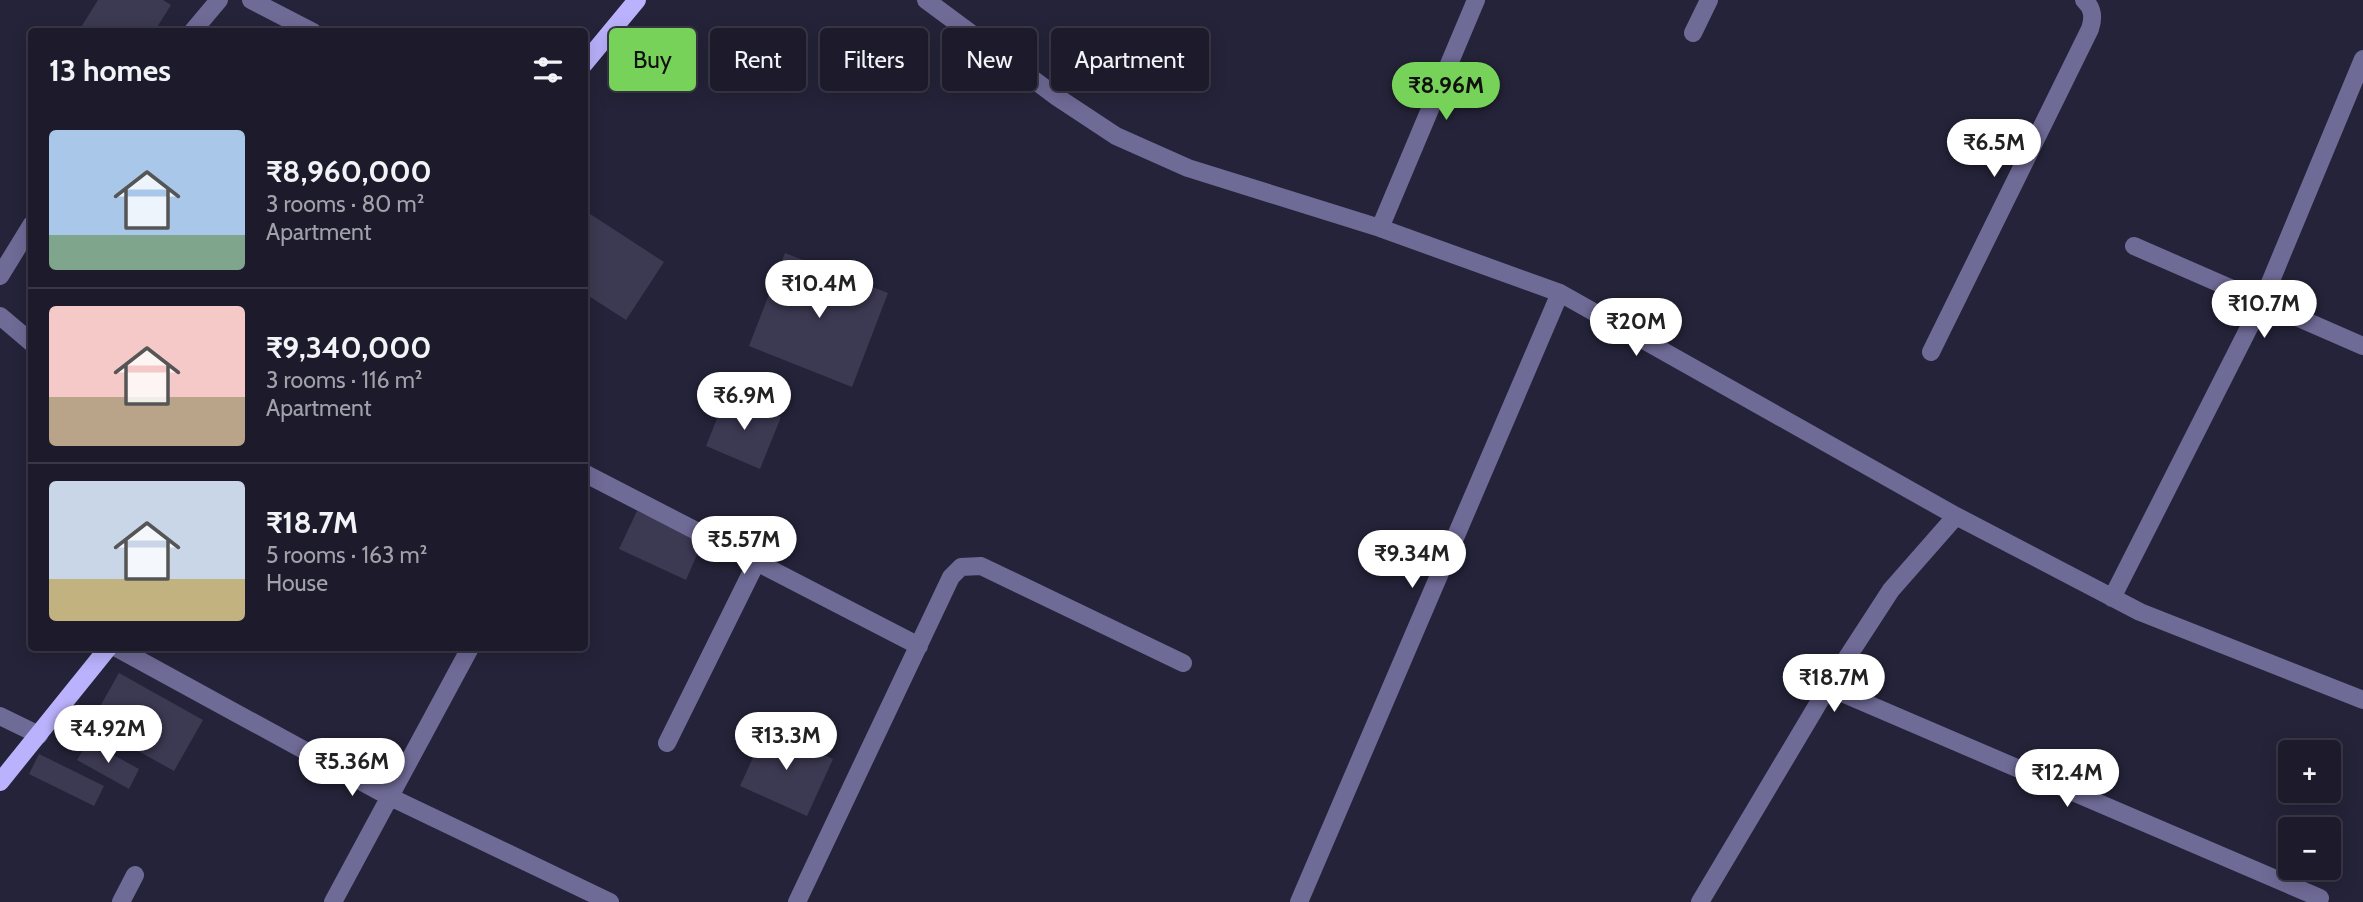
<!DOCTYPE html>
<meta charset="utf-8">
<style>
body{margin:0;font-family:Cabin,sans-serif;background:#252333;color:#f1f3f6;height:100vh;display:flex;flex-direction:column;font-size:26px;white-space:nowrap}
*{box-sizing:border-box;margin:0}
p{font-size:23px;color:#a0a1a9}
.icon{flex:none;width:38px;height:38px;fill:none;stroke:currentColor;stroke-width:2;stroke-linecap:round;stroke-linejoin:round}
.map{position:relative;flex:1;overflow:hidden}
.details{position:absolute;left:28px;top:28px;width:560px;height:623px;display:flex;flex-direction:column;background:#1c1a2b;border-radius:7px;box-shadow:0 4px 18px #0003,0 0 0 2px #3a3847}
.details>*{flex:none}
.top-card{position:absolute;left:609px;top:28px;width:665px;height:63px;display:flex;gap:14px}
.tools{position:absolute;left:2278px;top:740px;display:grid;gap:14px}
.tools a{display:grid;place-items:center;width:63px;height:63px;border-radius:7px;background:#1c1a2b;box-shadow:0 4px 18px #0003,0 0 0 2px #3a3847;font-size:35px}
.price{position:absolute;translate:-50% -60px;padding:0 16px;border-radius:24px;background:#fff;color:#222;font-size:23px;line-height:46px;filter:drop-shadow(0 2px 4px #0008)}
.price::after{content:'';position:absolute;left:50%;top:42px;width:21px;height:16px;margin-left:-10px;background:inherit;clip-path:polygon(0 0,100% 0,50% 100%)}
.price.current{background:#77d259;color:#111}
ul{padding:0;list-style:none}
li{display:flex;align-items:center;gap:21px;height:175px;padding:0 21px}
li+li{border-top:2px solid #3a3847}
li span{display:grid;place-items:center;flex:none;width:196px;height:140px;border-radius:7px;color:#555}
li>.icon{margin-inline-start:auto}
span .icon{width:84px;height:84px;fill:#fffc;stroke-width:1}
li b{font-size:30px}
h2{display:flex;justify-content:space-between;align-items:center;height:84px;padding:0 21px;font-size:30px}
.pill{padding:0 24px;border-radius:7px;background:#1c1a2b;box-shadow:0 4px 18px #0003,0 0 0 2px #3a3847;font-size:24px;line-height:63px}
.pill.current{background:#77d259;color:#111}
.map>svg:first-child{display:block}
.building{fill:#3c3952}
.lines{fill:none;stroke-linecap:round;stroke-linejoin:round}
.minor{stroke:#6f6b97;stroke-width:18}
.major{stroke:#bab2fc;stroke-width:18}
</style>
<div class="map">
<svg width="2363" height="902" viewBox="0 0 2363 902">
<rect width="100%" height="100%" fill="#252339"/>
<path class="building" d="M 98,0 L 163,0 L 171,5 L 154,32 L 78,32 Z
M 584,210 L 664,262 L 626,320 L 584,293 Z
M 785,253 L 888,293 L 852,387 L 749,346 Z
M 727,394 L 781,417 L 760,469 L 706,446 Z
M 637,511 L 703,541 L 686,580 L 619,549 Z
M 119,673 L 203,720 L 174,771 L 90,724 Z
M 766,729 L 833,759 L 807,816 L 740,786 Z
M 88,741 L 139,769 L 129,789 L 77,760 Z
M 39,754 L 104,786 L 94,806 L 29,774 Z"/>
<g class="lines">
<path class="minor" d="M 251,0 L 313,32
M 926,0 L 1057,97 L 1116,136 L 1188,168 L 1380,228 L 1560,293 L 1956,516 L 2140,612 L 2363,700
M 192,32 L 219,0
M 1693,33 L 1709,0
M 1380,228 L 1476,0
M 2134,246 L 2363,346
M 0,276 L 32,224
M 0,316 L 32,343
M 1931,352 L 2090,29 C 2094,17 2093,8 2084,0
M 584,473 L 919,646
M 2112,598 L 2262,302 L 2363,59
M 117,648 L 388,796 L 610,902
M 1828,687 L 2320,898
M 0,716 L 39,735
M 667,743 L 757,561
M 121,902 L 135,875
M 333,902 L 470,648
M 797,902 L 951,577 L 961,567 L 981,566 L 1183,663
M 1299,902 L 1560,293
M 1700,902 L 1828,687 L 1891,590 L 1956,516"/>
<path class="major" d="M 584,64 L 637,0
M 0,782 L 108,648"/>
</g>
</svg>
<div class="tools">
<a>+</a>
<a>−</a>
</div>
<b class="price current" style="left:1446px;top:122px">₹8.96M</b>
<b class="price" style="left:1994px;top:179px">₹6.5M</b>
<b class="price" style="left:819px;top:320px">₹10.4M</b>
<b class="price" style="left:2264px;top:340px">₹10.7M</b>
<b class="price" style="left:1636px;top:358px">₹20M</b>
<b class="price" style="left:744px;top:432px">₹6.9M</b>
<b class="price" style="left:744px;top:576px">₹5.57M</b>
<b class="price" style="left:1412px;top:590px">₹9.34M</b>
<b class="price" style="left:1834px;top:714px">₹18.7M</b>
<b class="price" style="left:108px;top:765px">₹4.92M</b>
<b class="price" style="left:786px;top:772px">₹13.3M</b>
<b class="price" style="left:352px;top:798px">₹5.36M</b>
<b class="price" style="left:2067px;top:809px">₹12.4M</b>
<div class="top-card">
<a class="pill current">Buy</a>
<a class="pill">Rent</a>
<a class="pill">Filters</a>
<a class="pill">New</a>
<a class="pill">Apartment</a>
</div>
<section class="details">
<h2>13 homes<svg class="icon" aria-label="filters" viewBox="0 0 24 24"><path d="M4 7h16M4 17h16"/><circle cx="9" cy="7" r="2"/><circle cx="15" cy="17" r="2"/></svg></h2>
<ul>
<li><span style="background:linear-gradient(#a9c7e8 75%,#7fa58c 0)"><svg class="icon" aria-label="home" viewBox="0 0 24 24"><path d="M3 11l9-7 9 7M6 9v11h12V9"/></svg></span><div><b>₹8,960,000</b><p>3 rooms · 80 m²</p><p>Apartment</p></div></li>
<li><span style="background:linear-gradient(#f6c9c9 65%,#b9a48a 0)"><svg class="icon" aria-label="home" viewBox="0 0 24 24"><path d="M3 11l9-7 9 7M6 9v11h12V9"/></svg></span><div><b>₹9,340,000</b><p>3 rooms · 116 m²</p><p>Apartment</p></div></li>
<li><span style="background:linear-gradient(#c9d6e8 70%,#c2b280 0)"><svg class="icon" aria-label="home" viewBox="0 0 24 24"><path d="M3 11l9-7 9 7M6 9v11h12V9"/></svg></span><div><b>₹18.7M</b><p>5 rooms · 163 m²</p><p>House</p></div></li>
</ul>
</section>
</div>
